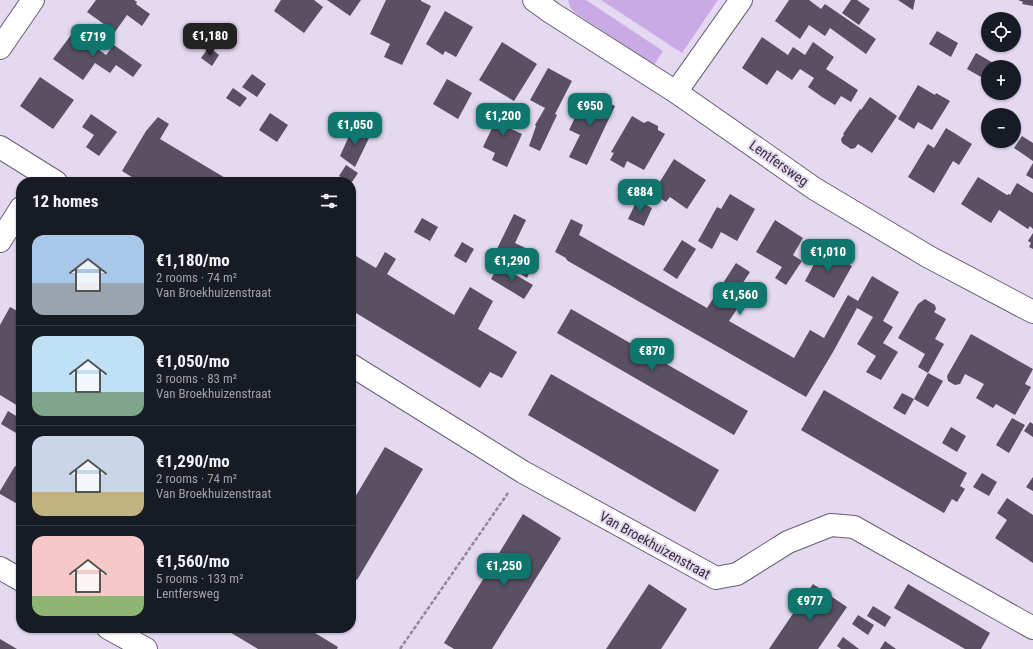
<!DOCTYPE html>
<meta charset="utf-8">
<style>
body{margin:0;font-family:"Roboto Condensed",sans-serif;background:#242831;color:#f1f3f6;height:100vh;display:flex;flex-direction:column;font-size:15px;white-space:nowrap}
*{box-sizing:border-box;margin:0}
p{font-size:13px;color:#9ea1a6}
.icon{flex:none;width:22px;height:22px;fill:none;stroke:currentColor;stroke-width:2;stroke-linecap:round;stroke-linejoin:round}
.map{position:relative;flex:1;overflow:hidden}
.details{position:absolute;left:16px;top:177px;width:340px;height:456px;display:flex;flex-direction:column;background:#171b24;border-radius:16px;box-shadow:0 1px 3px #0004}
.details>*{flex:none}
.tools{position:absolute;left:981px;top:12px;display:grid;gap:8px}
.tools a{display:grid;place-items:center;width:40px;height:40px;border-radius:50%;background:#171b24;box-shadow:0 1px 3px #0004;font-size:20px}
.price{position:absolute;translate:-50% -34px;padding:0 9px;border-radius:8px;background:#0f766e;color:#fff;font-size:13px;line-height:26px;filter:drop-shadow(0 1px 2px #0008)}
.price::after{content:'';position:absolute;left:50%;top:24px;width:12px;height:9px;margin-left:-6px;background:inherit;clip-path:polygon(0 0,100% 0,50% 100%)}
.price.selected{background:#222;color:#fff}
ul{padding:0;list-style:none}
li{display:flex;align-items:center;gap:12px;height:100px;padding:0 16px}
li+li{border-top:1px solid #363941}
li span{display:grid;place-items:center;flex:none;width:112px;height:80px;border-radius:12px;color:#555}
li>.icon{margin-inline-start:auto}
span .icon{width:48px;height:48px;fill:#fffc;stroke-width:1}
li b{font-size:17px}
h2{display:flex;justify-content:space-between;align-items:center;height:48px;padding:0 16px;font-size:17px}
.map>svg:first-child{display:block}
.green{fill:#c9aae7}
.building{fill:#595063}
.lines{fill:none;stroke-linecap:round;stroke-linejoin:round}
.minor-casing{stroke:#695f72;stroke-width:24}
.path{stroke:#918899;stroke-width:2.5;stroke-dasharray:4 2;stroke-linecap:butt}
.minor{stroke:#fff;stroke-width:22}
.labels{text-anchor:middle;dominant-baseline:central;stroke-width:4;stroke-linejoin:round;paint-order:stroke}
.street-label{font-size:14px;fill:#342f38;stroke:#e4d9f0}
</style>
<div class="map">
<svg width="1033" height="649" viewBox="0 0 1033 649">
<rect width="100%" height="100%" fill="#e4d9f0"/>
<path class="green" d="M 568,0 L 586,0 L 663,51 L 654,65 L 574,12 L 570,7 Z
M 601,0 L 718,0 L 682,53 Z"/>
<path class="building" d="M 96,0 L 134,0 L 137,2 L 136,4 L 150,14 L 142,26 L 127,15 L 115,32 L 87,12 Z
M 281,0 L 314,0 L 323,7 L 304,33 L 274,11 Z
M 327,0 L 361,0 L 350,16 Z
M 386,0 L 421,0 L 421,1 L 431,6 L 402,65 L 384,57 L 390,44 L 370,34 Z
M 789,0 L 809,0 L 821,9 L 825,4 L 876,39 L 866,54 L 830,28 L 825,36 L 809,25 L 800,39 L 775,21 Z
M 851,0 L 857,0 L 870,9 L 859,25 L 842,13 Z
M 898,0 L 915,0 L 913,10 Z
M 1018,0 L 1033,0 L 1033,6 L 1022,4 L 1023,2 Z
M 445,11 L 473,27 L 456,57 L 445,51 L 443,55 L 426,44 Z
M 74,31 L 106,55 L 114,45 L 142,65 L 133,77 L 116,65 L 110,73 L 95,63 L 83,80 L 53,59 Z
M 937,31 L 958,43 L 951,57 L 929,44 Z
M 762,37 L 788,55 L 793,47 L 805,55 L 813,42 L 834,57 L 826,69 L 858,90 L 851,102 L 841,96 L 835,105 L 822,97 L 808,87 L 814,78 L 800,69 L 792,80 L 777,70 L 767,85 L 742,68 Z
M 502,42 L 537,64 L 514,101 L 479,80 Z
M 209,47 L 219,55 L 212,66 L 201,58 Z
M 976,53 L 1000,67 L 988,67 L 988,81 L 967,69 Z
M 548,68 L 572,81 L 555,114 L 557,115 L 540,151 L 529,146 L 536,126 L 535,125 L 545,108 L 530,100 Z
M 252,74 L 266,84 L 257,97 L 242,87 Z
M 40,77 L 74,100 L 53,129 L 20,106 Z
M 447,79 L 472,93 L 458,119 L 433,104 Z
M 918,85 L 935,95 L 936,93 L 950,101 L 932,130 L 918,122 L 914,129 L 898,119 Z
M 233,88 L 247,98 L 240,107 L 226,98 Z
M 587,93 L 615,106 L 587,165 L 569,157 L 580,135 L 569,130 Z
M 870,97 L 897,116 L 872,153 L 858,144 L 855,148 L 851,149 L 842,143 L 841,139 L 844,135 L 843,134 L 860,109 L 861,110 Z
M 504,103 L 516,108 L 507,127 L 522,134 L 507,167 L 492,160 L 495,153 L 483,147 Z
M 270,113 L 288,125 L 277,142 L 259,130 Z
M 91,114 L 117,132 L 99,156 L 86,147 L 94,135 L 82,127 Z
M 632,116 L 644,123 L 648,121 L 658,126 L 658,130 L 665,134 L 644,170 L 627,161 L 624,168 L 610,160 L 614,153 L 611,152 Z
M 158,117 L 169,124 L 160,139 L 232,182 L 140,182 L 122,171 L 146,131 Z
M 354,125 L 370,136 L 355,167 L 340,156 Z
M 946,128 L 972,144 L 959,165 L 953,161 L 934,193 L 908,177 L 928,144 L 934,148 Z
M 1022,136 L 1033,143 L 1033,161 L 1014,148 Z
M 674,159 L 706,180 L 687,209 L 670,197 L 666,202 L 655,195 L 658,190 L 656,188 Z
M 1033,163 L 1033,179 L 1026,175 Z
M 346,165 L 358,173 L 352,182 L 349,182 L 339,176 Z
M 978,177 L 1007,195 L 1009,194 L 1010,195 L 1017,183 L 1033,193 L 1033,229 L 1030,226 L 1028,229 L 999,210 L 991,223 L 961,204 Z
M 730,194 L 755,209 L 737,241 L 721,232 L 712,249 L 698,241 L 717,207 L 721,209 Z
M 637,200 L 652,208 L 644,226 L 628,219 Z
M 514,214 L 526,220 L 515,243 L 538,254 L 527,278 L 493,257 Z
M 422,218 L 438,227 L 430,241 L 414,232 Z
M 571,219 L 583,225 L 579,235 L 707,308 L 736,263 L 750,272 L 729,304 L 737,309 L 729,321 L 794,358 L 810,330 L 824,338 L 848,295 L 858,301 L 872,276 L 899,292 L 883,321 L 893,327 L 883,343 L 898,352 L 881,380 L 866,372 L 876,356 L 857,344 L 873,317 L 857,308 L 833,352 L 806,397 L 568,261 L 566,259 L 566,258 L 555,252 Z
M 775,220 L 803,238 L 793,255 L 802,261 L 786,285 L 775,278 L 782,267 L 756,252 Z
M 1033,233 L 1033,249 L 1029,247 L 1031,243 L 1028,241 Z
M 682,240 L 696,249 L 677,279 L 663,270 Z
M 462,242 L 474,249 L 466,263 L 454,256 Z
M 822,249 L 852,266 L 834,298 L 805,281 Z
M 385,252 L 396,259 L 387,274 L 454,315 L 470,287 L 493,301 L 478,329 L 517,352 L 502,378 L 490,372 L 480,388 L 351,310 L 351,253 L 376,268 Z
M 499,265 L 533,285 L 524,299 L 491,279 Z
M 925,299 L 935,305 L 936,309 L 934,312 L 946,319 L 935,339 L 944,344 L 928,373 L 918,367 L 925,354 L 898,338 L 918,304 Z
M 10,307 L 21,313 L 21,382 L 19,385 L 21,386 L 21,401 L 18,406 L 0,395 L 0,325 Z
M 571,309 L 748,411 L 734,435 L 557,333 Z
M 971,334 L 1033,369 L 1025,384 L 1031,387 L 1015,415 L 996,404 L 993,408 L 976,398 L 984,384 L 965,374 L 960,384 L 955,385 L 948,381 L 947,376 Z
M 928,373 L 943,381 L 928,407 L 914,399 Z
M 551,374 L 719,470 L 695,512 L 528,415 Z
M 824,390 L 967,473 L 960,486 L 965,489 L 957,502 L 952,499 L 944,513 L 801,430 Z
M 902,393 L 914,399 L 905,415 L 893,408 Z
M 8,411 L 21,419 L 21,436 L 1,424 Z
M 1012,418 L 1025,425 L 1009,453 L 996,445 Z
M 1030,422 L 1033,424 L 1033,437 L 1024,431 Z
M 951,427 L 966,436 L 957,452 L 942,443 Z
M 385,447 L 423,469 L 357,580 L 351,576 L 351,504 Z
M 15,466 L 21,469 L 21,506 L 0,494 L 0,491 Z
M 982,473 L 997,482 L 989,496 L 973,487 Z
M 1033,477 L 1033,491 L 1026,487 Z
M 1007,498 L 1033,515 L 1033,563 L 995,538 L 1007,520 L 997,513 Z
M 523,514 L 561,538 L 492,649 L 454,649 L 444,643 Z
M 649,584 L 687,609 L 661,649 L 606,649 Z
M 813,584 L 847,607 L 818,649 L 769,649 Z
M 908,584 L 990,633 L 981,649 L 965,649 L 894,608 Z
M 873,606 L 891,617 L 885,627 L 867,616 Z
M 858,615 L 874,625 L 868,635 L 852,624 Z
M 223,628 L 307,628 L 338,647 L 337,649 L 258,649 Z
M 843,637 L 859,649 L 841,649 L 837,646 Z
M 0,639 L 17,649 L 0,649 Z
M 885,641 L 896,649 L 880,649 Z"/>
<g class="lines">
<g class="minor-casing">
<path id="minor" d="M 534,0 L 552,13 L 676,92 L 815,189 L 929,257 L 1033,312
M 0,48 L 33,0
M 676,92 L 741,0
M 0,147 L 56,182
M 0,241 L 21,208
M 351,365 L 523,472 L 716,578 L 737,574 L 788,542 L 831,525 L 854,527 L 1033,628
M 0,568 L 21,580
M 108,628 L 146,649"/>
</g>
<path class="path" d="M 400,649 L 508,493"/>
<use href="#minor" class="minor"/>
</g>
<g class="labels">
<g class="street-label">
<text transform="translate(779 163) rotate(35)">Lentfersweg</text>
<text transform="translate(655 545) rotate(29)">Van Broekhuizenstraat</text>
</g>
</g>
</svg>
<div class="tools">
<a><svg class="icon" aria-label="locate" viewBox="0 0 24 24"><circle cx="12" cy="12" r="6"/><path d="M12 2v4M12 18v4M2 12h4M18 12h4"/></svg></a>
<a>+</a>
<a>−</a>
</div>
<b class="price selected" style="left:210px;top:57px">€1,180</b>
<b class="price" style="left:93px;top:58px">€719</b>
<b class="price" style="left:590px;top:127px">€950</b>
<b class="price" style="left:503px;top:137px">€1,200</b>
<b class="price" style="left:355px;top:146px">€1,050</b>
<b class="price" style="left:640px;top:213px">€884</b>
<b class="price" style="left:828px;top:273px">€1,010</b>
<b class="price" style="left:512px;top:282px">€1,290</b>
<b class="price" style="left:740px;top:316px">€1,560</b>
<b class="price" style="left:652px;top:372px">€870</b>
<b class="price" style="left:504px;top:587px">€1,250</b>
<b class="price" style="left:810px;top:622px">€977</b>
<section class="details">
<h2>12 homes<svg class="icon" aria-label="filters" viewBox="0 0 24 24"><path d="M4 7h16M4 17h16"/><circle cx="9" cy="7" r="2"/><circle cx="15" cy="17" r="2"/></svg></h2>
<ul>
<li><span style="background:linear-gradient(#a9c7e8 60%,#9aa5b1 0)"><svg class="icon" aria-label="home" viewBox="0 0 24 24"><path d="M3 11l9-7 9 7M6 9v11h12V9"/></svg></span><div><b>€1,180/mo</b><p>2 rooms · 74 m²</p><p>Van Broekhuizenstraat</p></div></li>
<li><span style="background:linear-gradient(#bfe0f5 70%,#7fa58c 0)"><svg class="icon" aria-label="home" viewBox="0 0 24 24"><path d="M3 11l9-7 9 7M6 9v11h12V9"/></svg></span><div><b>€1,050/mo</b><p>3 rooms · 83 m²</p><p>Van Broekhuizenstraat</p></div></li>
<li><span style="background:linear-gradient(#c9d6e8 70%,#c2b280 0)"><svg class="icon" aria-label="home" viewBox="0 0 24 24"><path d="M3 11l9-7 9 7M6 9v11h12V9"/></svg></span><div><b>€1,290/mo</b><p>2 rooms · 74 m²</p><p>Van Broekhuizenstraat</p></div></li>
<li><span style="background:linear-gradient(#f6c9c9 75%,#8fb573 0)"><svg class="icon" aria-label="home" viewBox="0 0 24 24"><path d="M3 11l9-7 9 7M6 9v11h12V9"/></svg></span><div><b>€1,560/mo</b><p>5 rooms · 133 m²</p><p>Lentfersweg</p></div></li>
</ul>
</section>
</div>
